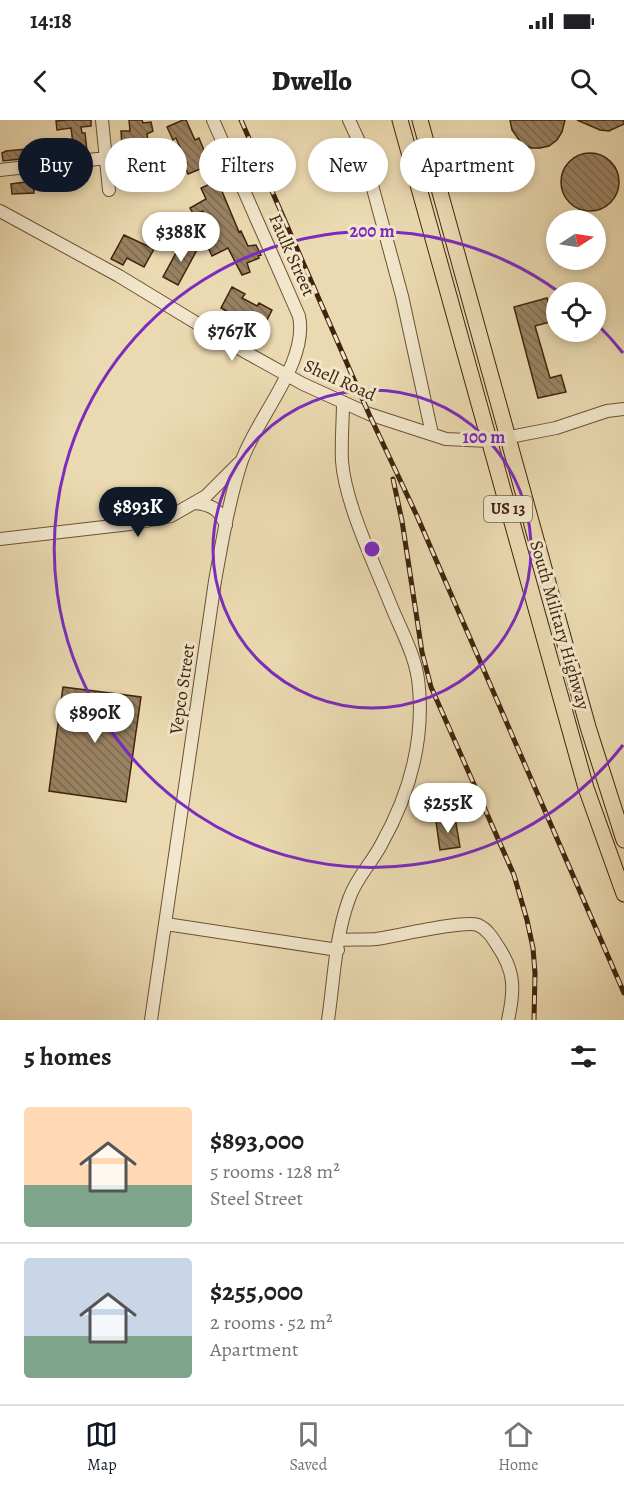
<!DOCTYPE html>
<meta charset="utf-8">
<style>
body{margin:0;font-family:Alegreya,serif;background:#f2f2f2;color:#202124;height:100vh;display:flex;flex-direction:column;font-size:22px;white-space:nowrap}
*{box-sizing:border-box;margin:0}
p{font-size:20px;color:#757577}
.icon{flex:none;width:33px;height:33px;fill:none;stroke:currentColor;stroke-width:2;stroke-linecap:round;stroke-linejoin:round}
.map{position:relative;height:900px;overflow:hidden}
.sheet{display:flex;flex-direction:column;background:#fff;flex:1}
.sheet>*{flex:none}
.top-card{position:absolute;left:18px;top:18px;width:588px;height:54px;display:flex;gap:12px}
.needle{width:39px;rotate:78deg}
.buttons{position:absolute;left:546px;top:90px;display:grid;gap:12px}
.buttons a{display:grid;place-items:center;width:60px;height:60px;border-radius:50%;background:#fff;box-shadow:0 3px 9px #0003;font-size:30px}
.price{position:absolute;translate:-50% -51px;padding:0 14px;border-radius:21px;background:#fff;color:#222;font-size:20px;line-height:39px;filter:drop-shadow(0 2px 3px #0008)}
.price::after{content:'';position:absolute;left:50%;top:36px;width:18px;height:14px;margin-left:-9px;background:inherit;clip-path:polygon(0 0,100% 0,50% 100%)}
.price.current{background:#111827;color:#fff}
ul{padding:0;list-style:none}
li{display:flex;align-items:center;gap:18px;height:150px;padding:0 24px}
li+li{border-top:2px solid #e0e0e0}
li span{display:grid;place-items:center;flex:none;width:168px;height:120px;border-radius:6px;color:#555}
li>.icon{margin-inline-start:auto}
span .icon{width:72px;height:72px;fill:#fffc;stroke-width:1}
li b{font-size:26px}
h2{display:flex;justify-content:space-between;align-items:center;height:72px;padding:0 24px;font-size:26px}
.tag{padding:0 21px;border-radius:27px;background:#fff;box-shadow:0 3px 9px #0003;font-size:21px;line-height:54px}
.tag.current{background:#111827;color:#fff}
.status{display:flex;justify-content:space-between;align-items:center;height:42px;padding:0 30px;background:#fff;direction:ltr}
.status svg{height:16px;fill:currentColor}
header{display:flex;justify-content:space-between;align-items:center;height:78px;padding:0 24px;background:#fff;font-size:27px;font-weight:800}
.dock{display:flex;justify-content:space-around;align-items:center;height:84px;border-top:2px solid #e0e0e0;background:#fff;font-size:16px;color:#757577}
.dock a{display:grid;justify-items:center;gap:3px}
.dock .current{color:#111827}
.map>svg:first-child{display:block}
.building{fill:url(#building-back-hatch);stroke:#41230d;stroke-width:1.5}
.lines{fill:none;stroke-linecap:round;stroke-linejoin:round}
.minor-casing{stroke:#6c5136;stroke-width:14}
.major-casing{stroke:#41230d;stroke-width:17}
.minor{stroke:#f2e7cc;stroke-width:12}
.major{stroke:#ebdab1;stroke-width:15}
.rail-casing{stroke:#41230d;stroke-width:5}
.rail{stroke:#f2e7cc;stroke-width:3;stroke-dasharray:9;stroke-linecap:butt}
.ring{fill:none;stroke:#7b2cbf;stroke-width:3}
.labels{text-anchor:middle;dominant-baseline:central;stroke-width:6;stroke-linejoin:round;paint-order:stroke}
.shield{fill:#f2e7cc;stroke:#765e46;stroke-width:1.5}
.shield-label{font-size:16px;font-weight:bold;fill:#41230d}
.street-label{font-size:18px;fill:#41230d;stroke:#f2e7cc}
.centre{fill:#7b2cbf;stroke:#f2e7cc;stroke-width:3}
.ring-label{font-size:18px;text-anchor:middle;font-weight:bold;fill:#7b2cbf;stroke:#f2e7cc;stroke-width:6;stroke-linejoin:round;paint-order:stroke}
</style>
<div class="status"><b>14:18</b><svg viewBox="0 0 49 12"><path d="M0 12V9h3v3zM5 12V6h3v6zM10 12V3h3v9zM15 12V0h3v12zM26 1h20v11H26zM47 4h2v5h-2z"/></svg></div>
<header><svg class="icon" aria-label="back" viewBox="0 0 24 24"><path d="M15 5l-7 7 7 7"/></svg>Dwello<svg class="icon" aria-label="search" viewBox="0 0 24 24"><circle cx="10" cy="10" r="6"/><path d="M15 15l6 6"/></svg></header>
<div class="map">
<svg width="624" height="900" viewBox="0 0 624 900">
<defs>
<pattern id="building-back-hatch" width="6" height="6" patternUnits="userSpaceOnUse" patternTransform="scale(1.5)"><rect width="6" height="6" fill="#998262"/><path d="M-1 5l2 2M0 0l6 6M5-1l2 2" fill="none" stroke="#7e6a4f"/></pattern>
</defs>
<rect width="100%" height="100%" fill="#ebdab1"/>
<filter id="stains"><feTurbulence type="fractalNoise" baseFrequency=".00333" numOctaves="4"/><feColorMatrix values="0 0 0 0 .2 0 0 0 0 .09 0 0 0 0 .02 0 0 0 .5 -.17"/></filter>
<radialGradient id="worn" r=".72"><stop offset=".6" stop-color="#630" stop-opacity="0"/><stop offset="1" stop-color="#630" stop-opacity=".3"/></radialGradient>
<path class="building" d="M 68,0 L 91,0 L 91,6 L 81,7 L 82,13 L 85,13 L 87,31 L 74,32 L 71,8 L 57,10 L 56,1 Z
M 129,0 L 142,0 L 143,3 L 151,2 L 153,11 L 147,14 L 151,40 L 145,41 L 145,44 L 142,45 L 126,47 L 126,44 L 123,44 L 121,11 L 130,11 Z
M 183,0 L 186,0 L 195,20 L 199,18 L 210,45 L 188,54 L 184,44 L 187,43 L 176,18 L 173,20 L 167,7 Z
M 510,0 L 565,0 L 562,12 L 557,20 L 549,26 L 540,28 L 531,28 L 522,24 L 512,10 Z
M 577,0 L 624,0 L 624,4 L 609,11 L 600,10 Z
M 47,27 L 48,36 L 3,41 L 2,33 L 6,31 Z
M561 62a29 29 0 1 1 58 0a29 29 0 1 1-58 0Z
M 86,51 L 87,61 L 70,64 L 69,53 Z
M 223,58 L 226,66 L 221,69 L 239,112 L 241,111 L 248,126 L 256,125 L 261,135 L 258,136 L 259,138 L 247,143 L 250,152 L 242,155 L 228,128 L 212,136 L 206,123 L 215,118 L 203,91 L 194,95 L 190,88 L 206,79 L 201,68 Z
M 33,61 L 34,73 L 12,74 L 11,64 Z
M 124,115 L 154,129 L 144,147 L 127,138 L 123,145 L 111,139 Z
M 183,120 L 198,128 L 178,165 L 163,157 Z
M 232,167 L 245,174 L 242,178 L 257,186 L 259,183 L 272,190 L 261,212 L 247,205 L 250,199 L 235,192 L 233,195 L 221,188 Z
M 547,178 L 554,201 L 535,206 L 550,258 L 561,255 L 566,272 L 538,278 L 514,187 Z
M 63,567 L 141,577 L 126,682 L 49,671 Z
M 455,697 L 460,727 L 440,730 L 436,701 Z"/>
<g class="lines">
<g class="minor-casing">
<path id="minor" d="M 102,0 L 109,70
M 349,0 L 362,28 L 402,176 L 432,314
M 0,50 L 106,38
M 0,91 L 119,156 L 231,224 L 303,264 L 369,294 L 446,319 L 489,321 L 556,308 L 607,291 L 624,289
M 196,383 C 213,385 219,390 226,405
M 0,419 L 130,404 L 171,396 L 206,376 L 239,343
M 166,804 L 338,830
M 339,820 C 351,819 364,820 376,819 C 397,816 463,800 478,805 C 487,809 492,817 497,825 C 515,851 515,869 508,900
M 151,900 L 215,461 C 222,422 229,381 241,343 C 255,299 309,243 299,196 L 213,0
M 328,900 C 334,860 335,817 349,779 C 356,758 371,744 381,725 C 408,677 424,624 419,568 C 417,537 401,511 390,483 C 374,443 345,383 342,341 C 341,321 343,301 343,282"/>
</g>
<g class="major-casing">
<path id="major" d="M 400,0 L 586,668 L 624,774
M 420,0 L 588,607 L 624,720"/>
</g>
<use href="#minor" class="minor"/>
<use href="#major" class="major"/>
<g class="rail-casing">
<path id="rail" d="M 241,0 L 369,294 L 417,396 L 624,873
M 393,359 L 402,401 L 422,532 L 431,567 L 514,755 L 527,800 L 533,828 L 535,853 L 534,900"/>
</g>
<use href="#rail" class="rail"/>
</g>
<g class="ring">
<circle cx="372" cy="429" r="159"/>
<path d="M623 625A318 318 0 1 1 559 172M597 204A318 318 0 0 1 623 233"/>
</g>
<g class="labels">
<rect class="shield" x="484" y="376" width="48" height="26" rx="4.5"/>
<g class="shield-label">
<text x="508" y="389">US 13</text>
</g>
<g class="street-label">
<text transform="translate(292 135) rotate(66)">Faulk Street</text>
<text transform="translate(340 260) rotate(24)">Shell Road</text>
<text transform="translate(560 505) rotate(74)">South Military Highway</text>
<text transform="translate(182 569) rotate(-82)">Vepco Street</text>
</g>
</g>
<circle cx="372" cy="429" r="9" class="centre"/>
<g class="ring-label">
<text x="372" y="117">200 m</text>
<text x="484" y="323">100 m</text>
</g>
<rect width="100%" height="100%" filter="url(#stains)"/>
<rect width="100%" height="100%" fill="url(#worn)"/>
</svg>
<div class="buttons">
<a><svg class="needle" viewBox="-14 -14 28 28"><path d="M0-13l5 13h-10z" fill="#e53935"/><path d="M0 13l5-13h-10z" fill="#757577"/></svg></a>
<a><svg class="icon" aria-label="locate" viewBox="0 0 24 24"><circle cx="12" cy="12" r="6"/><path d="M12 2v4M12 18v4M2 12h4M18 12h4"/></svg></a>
</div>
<b class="price" style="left:181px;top:143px">$388K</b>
<b class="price" style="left:232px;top:242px">$767K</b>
<b class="price current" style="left:138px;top:418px">$893K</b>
<b class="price" style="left:95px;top:624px">$890K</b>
<b class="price" style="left:448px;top:714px">$255K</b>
<div class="top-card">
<a class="tag current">Buy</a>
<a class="tag">Rent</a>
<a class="tag">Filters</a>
<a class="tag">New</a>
<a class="tag">Apartment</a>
</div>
</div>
<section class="sheet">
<h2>5 homes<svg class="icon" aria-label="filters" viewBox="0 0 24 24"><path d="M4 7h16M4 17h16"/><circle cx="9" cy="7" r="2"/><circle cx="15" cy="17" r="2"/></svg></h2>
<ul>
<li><span style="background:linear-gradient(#ffd9b3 65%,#7fa58c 0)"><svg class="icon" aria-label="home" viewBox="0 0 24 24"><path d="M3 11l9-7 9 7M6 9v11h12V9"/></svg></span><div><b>$893,000</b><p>5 rooms · 128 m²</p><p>Steel Street</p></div></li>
<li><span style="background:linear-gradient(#c9d6e8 65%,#7fa58c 0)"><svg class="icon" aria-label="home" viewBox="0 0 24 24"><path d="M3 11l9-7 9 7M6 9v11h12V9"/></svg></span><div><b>$255,000</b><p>2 rooms · 52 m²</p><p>Apartment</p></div></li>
</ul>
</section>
<nav class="dock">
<a class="current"><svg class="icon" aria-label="map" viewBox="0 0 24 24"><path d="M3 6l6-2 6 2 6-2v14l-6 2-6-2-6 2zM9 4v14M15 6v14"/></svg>Map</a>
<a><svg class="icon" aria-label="saved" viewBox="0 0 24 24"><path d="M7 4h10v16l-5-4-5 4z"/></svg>Saved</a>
<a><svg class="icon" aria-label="home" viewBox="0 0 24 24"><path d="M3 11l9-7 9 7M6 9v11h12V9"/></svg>Home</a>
</nav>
